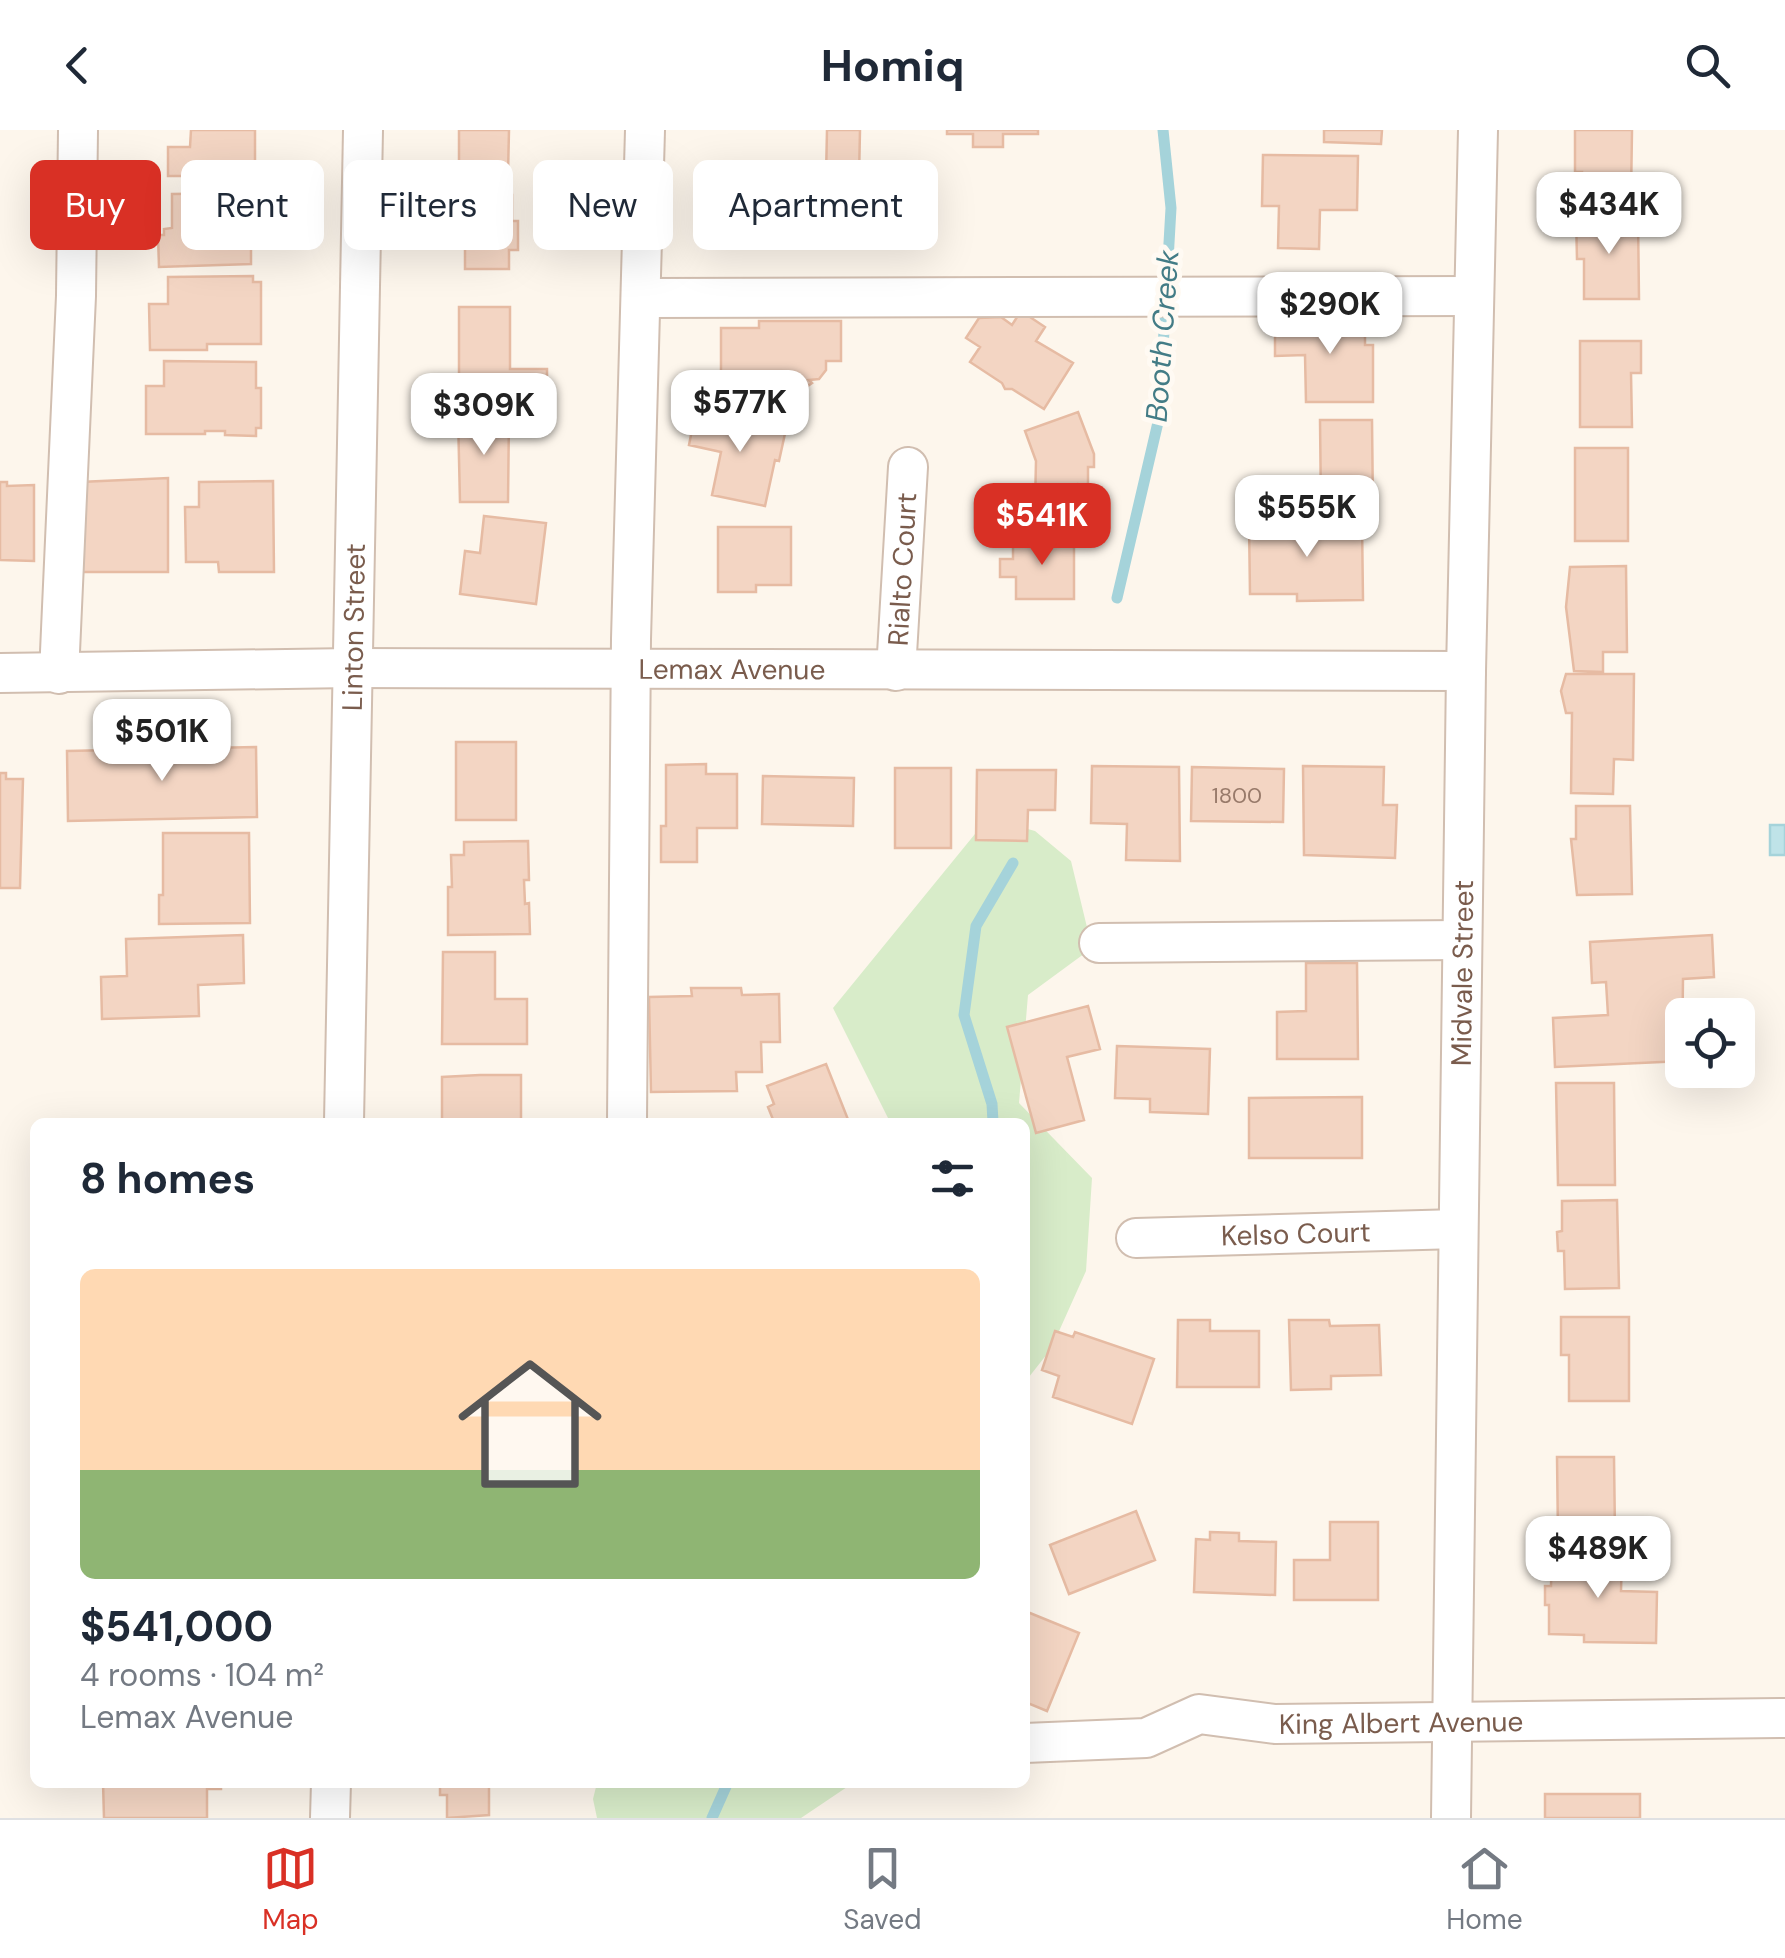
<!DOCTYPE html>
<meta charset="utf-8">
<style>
body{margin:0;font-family:"DM Sans",sans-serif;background:#f2f2f3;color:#1f2937;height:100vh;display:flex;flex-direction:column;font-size:38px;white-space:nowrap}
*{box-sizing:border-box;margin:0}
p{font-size:32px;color:#747a83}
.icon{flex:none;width:55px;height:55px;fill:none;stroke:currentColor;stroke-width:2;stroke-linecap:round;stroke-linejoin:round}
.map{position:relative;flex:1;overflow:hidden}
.details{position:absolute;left:30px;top:988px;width:1000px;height:670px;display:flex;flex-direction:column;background:#fff;border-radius:15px;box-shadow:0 10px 40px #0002}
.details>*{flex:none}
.top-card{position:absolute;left:30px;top:30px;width:1000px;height:90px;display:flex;gap:20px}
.tools{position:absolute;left:1665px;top:868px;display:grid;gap:20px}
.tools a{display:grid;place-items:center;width:90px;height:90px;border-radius:15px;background:#fff;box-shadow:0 10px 40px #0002;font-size:50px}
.price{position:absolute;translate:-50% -85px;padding:0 22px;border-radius:20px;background:#fff;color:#222;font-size:32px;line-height:65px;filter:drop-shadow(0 2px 5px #0008)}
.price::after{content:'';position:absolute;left:50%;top:60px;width:30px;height:22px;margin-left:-15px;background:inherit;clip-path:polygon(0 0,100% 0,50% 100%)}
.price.current{background:#d93025;color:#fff}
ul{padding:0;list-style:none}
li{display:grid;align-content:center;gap:20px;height:530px;padding:0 50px}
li+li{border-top:2px solid #e0e1e3}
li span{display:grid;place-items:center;height:310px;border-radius:15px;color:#555}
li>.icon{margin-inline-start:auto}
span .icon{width:180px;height:180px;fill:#fffc;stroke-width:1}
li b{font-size:42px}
h2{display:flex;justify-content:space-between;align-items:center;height:120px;padding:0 50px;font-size:42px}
.tag{padding:0 35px;border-radius:15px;background:#fff;box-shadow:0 10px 40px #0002;font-size:35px;line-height:90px}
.tag.current{background:#d93025;color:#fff}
header{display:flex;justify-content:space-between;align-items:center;height:130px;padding:0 50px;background:#fff;font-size:45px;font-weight:700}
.tabs{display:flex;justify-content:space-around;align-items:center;height:140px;border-top:2px solid #e0e1e3;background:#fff;font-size:28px;color:#747a83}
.tabs a{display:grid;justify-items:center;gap:5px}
.tabs .current{color:#d93025}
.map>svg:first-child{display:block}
.green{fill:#d8ecc9}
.water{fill:#bfe3e8;stroke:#a5d3da;stroke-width:2.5}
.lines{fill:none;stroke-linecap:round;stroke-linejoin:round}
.stream{stroke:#a5d3da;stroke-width:11}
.building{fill:#f3d5c3;stroke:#e6bba3;stroke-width:2.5}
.minor-casing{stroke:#d1beb0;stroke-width:42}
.minor{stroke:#fff;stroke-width:38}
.labels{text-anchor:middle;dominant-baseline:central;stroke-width:10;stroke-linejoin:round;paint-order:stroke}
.number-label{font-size:22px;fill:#987a6a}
.street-label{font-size:28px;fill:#7a5c4d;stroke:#fffaf3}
.water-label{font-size:30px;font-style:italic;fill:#437c86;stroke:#fffaf3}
</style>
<header><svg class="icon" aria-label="back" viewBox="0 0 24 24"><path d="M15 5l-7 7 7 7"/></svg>Homiq<svg class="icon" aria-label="search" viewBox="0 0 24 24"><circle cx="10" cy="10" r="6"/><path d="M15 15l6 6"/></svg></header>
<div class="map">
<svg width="1785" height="1688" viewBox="0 0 1785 1688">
<rect width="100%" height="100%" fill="#fdf6ec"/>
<path class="green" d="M 988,688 L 1035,701 L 1071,731 L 1092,818 L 1028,865 L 1019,973 L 1092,1048 L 1086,1141 L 1051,1219 L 1025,1252 L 1025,992 L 890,992 L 833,878 Z
M 597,1653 L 597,1652 L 853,1653 L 801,1688 L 597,1688 L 593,1669 Z"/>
<path class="water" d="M 1770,695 L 1785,695 L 1785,725 L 1770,725 Z"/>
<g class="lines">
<path class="stream" d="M 1117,468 L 1159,288 L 1171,78 L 1163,0
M 993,992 L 992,974 L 964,885 L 976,796 L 1013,733
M 712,1688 L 728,1652"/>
</g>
<path class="building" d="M 191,0 L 255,0 L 255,46 L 168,46 L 168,17 L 190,17 Z
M 459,0 L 509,0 L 508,44 L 459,44 Z
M 827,0 L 860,0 L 859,48 L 826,47 Z
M 947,0 L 1038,0 L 1038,4 L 1003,4 L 1003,17 L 973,17 L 973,4 L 947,4 Z
M 1324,0 L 1382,0 L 1381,14 L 1324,12 Z
M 1575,0 L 1632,0 L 1631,67 L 1582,67 L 1582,42 L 1575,42 Z
M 1263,25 L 1358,26 L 1357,80 L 1320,80 L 1319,119 L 1278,118 L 1279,76 L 1262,76 Z
M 254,63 L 259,109 L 251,109 L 251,134 L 159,137 L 158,105 L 164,105 L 164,99 L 172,98 L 172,64 Z
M 459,65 L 512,65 L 512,91 L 518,91 L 518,120 L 509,120 L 509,139 L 465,139 L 465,105 L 459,105 Z
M 1576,87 L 1638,87 L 1639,169 L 1584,169 L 1584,129 L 1577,129 Z
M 253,146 L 253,152 L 261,152 L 261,214 L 207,214 L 207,220 L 150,220 L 149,174 L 168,174 L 168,147 Z
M 459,177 L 510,177 L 510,239 L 547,239 L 547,268 L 459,265 Z
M 1021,181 L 1045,197 L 1036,211 L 1073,233 L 1044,279 L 1012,259 L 1005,259 L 1002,253 L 970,232 L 980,217 L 966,208 L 979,188 L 1001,187 L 1012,195 Z
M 1365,187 L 1365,215 L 1373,215 L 1373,272 L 1306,272 L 1305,225 L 1275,226 L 1275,190 Z
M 759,191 L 841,191 L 841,231 L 826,231 L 826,240 L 819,249 L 809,250 L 812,253 L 796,264 L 796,278 L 768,278 L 768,274 L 749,274 L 749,262 L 721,262 L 721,198 L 759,198 Z
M 1580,211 L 1641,211 L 1641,243 L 1631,243 L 1632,297 L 1580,297 Z
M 164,231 L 256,232 L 256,258 L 261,258 L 261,298 L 256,298 L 256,306 L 225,305 L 225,301 L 205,301 L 205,304 L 146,304 L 146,256 L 164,256 Z
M 696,280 L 786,299 L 779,331 L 775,330 L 765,376 L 712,365 L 721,322 L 689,315 Z
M 1078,282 L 1094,324 L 1094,337 L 1088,337 L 1088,355 L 1078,354 L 1077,374 L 1035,374 L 1036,331 L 1025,301 Z
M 458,285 L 509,286 L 508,372 L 460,372 Z
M 1320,290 L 1372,290 L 1373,378 L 1321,378 Z
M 1575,318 L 1628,318 L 1628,411 L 1575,411 Z
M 168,348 L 168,442 L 81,442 L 80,352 Z
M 273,351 L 274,442 L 219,442 L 218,432 L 186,432 L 185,377 L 199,377 L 199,352 Z
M 0,352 L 7,352 L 7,356 L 34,355 L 34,431 L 0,430 Z
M 484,386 L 546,393 L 536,474 L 460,464 L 465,421 L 480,423 Z
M 1249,393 L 1362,393 L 1363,470 L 1297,471 L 1297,464 L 1250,464 Z
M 718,397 L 791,397 L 791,455 L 756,455 L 756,462 L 718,462 Z
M 1013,408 L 1074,408 L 1074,469 L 1016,469 L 1016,447 L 1000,447 L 1000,429 L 1013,429 Z
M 1626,436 L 1627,522 L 1603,522 L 1603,542 L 1574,541 L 1566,477 L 1570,437 Z
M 1566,544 L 1634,544 L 1633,630 L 1614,629 L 1613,664 L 1571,663 L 1572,583 L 1566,583 L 1561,561 Z
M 456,612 L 516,612 L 516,690 L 456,690 Z
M 256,617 L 257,687 L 68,691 L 67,621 Z
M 706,634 L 706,644 L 737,644 L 737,698 L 697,698 L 697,732 L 661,732 L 661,696 L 666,696 L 666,635 Z
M 1092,636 L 1179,637 L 1180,731 L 1126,730 L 1127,694 L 1091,693 Z
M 1303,636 L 1384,637 L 1383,675 L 1397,675 L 1395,728 L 1304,725 Z
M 1192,637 L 1284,639 L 1283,692 L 1191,691 Z
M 895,638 L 951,638 L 951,718 L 895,718 Z
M 977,640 L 1056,640 L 1055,680 L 1028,680 L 1027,711 L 976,710 Z
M 0,643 L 6,643 L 6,649 L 23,649 L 20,758 L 0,758 Z
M 763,646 L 854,648 L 853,696 L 762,694 Z
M 1576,676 L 1630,676 L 1632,764 L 1577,765 L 1571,709 L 1576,709 Z
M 163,703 L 249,703 L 250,793 L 159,794 L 159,765 L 163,765 Z
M 528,711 L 529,750 L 524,750 L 525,774 L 529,773 L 530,804 L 448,805 L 448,757 L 452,757 L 451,725 L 464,725 L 464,712 Z
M 243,805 L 244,853 L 198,855 L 199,886 L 102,889 L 101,847 L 127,846 L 126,809 Z
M 1712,805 L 1714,847 L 1683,849 L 1682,931 L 1555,937 L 1553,888 L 1608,885 L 1606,852 L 1592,853 L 1590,812 Z
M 443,822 L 495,822 L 495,869 L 527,869 L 527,914 L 442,914 Z
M 1306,833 L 1357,833 L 1358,929 L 1277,929 L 1277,882 L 1306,881 Z
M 691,858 L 741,858 L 742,865 L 779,864 L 780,912 L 761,912 L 762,942 L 736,942 L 737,961 L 651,962 L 649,867 L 692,866 Z
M 1088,876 L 1100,919 L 1067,927 L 1084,990 L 1036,1003 L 1007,897 Z
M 1117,916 L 1210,919 L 1208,984 L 1150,982 L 1150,969 L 1115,968 Z
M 826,934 L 849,992 L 774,992 L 768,977 L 774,974 L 767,956 Z
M 480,945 L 521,945 L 521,992 L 442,992 L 442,947 Z
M 1556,953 L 1614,953 L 1615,1055 L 1558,1055 Z
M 1362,967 L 1362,1028 L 1249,1028 L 1249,968 Z
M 1617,1070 L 1619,1158 L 1565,1159 L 1564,1121 L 1558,1121 L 1557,1102 L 1562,1101 L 1562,1071 Z
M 1561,1187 L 1629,1187 L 1629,1271 L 1569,1271 L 1569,1225 L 1561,1225 Z
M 1178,1190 L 1210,1190 L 1210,1201 L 1259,1201 L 1259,1257 L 1177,1257 Z
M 1289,1190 L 1329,1190 L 1330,1196 L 1379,1195 L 1381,1245 L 1331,1246 L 1331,1259 L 1291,1260 Z
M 1055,1201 L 1073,1207 L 1075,1202 L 1154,1229 L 1132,1294 L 1053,1267 L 1059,1246 L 1042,1240 Z
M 1557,1327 L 1614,1327 L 1615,1404 L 1558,1405 Z
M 1136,1381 L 1155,1430 L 1069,1464 L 1050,1415 Z
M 1330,1392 L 1378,1392 L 1378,1470 L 1294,1470 L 1294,1430 L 1330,1430 Z
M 1210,1402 L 1239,1403 L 1239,1411 L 1276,1412 L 1275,1465 L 1194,1462 L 1196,1409 L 1210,1410 Z
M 1552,1424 L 1622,1425 L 1621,1461 L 1657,1462 L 1656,1513 L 1584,1512 L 1584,1505 L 1549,1504 L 1549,1475 L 1545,1475 L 1545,1456 L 1551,1456 Z
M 1025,1481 L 1079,1503 L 1047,1581 L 1025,1572 Z
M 103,1652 L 221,1652 L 221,1659 L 207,1659 L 207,1688 L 104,1688 Z
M 440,1652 L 489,1652 L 489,1685 L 447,1688 L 447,1665 L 440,1665 Z
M 1545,1664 L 1640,1664 L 1640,1688 L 1545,1688 Z"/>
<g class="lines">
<g class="minor-casing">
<g id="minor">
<path d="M 643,168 L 1474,166"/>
<path id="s1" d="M 896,541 L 908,337"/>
<path id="s2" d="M 0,543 L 352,538 L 1466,541"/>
<path d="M 59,544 L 76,166 L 78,0"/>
<path d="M 1099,813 L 1462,810"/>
<path id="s3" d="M 344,992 L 363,0"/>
<path d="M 627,992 L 631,509 L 645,0"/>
<path id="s4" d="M 1136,1108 L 1458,1099"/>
<path id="s5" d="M 1025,1613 L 1146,1608 L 1199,1584 L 1275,1594 L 1785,1588"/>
<path d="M 330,1688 L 331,1652"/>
<path id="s6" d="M 1451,1688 L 1466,541 L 1478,0"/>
</g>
</g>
<use href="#minor" class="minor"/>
</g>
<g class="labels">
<g class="number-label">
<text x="1237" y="665">1800</text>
</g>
<g class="street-label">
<text stroke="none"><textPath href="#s1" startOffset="102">Rialto Court</textPath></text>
<text stroke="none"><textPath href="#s3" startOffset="495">Linton Street</textPath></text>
<text stroke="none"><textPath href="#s2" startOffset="732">Lemax Avenue</textPath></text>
<text stroke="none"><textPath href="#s6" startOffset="845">Midvale Street</textPath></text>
<text stroke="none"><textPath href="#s4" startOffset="160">Kelso Court</textPath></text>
<text stroke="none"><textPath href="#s5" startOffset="382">King Albert Avenue</textPath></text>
</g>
<g class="water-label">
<text transform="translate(1162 206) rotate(-86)">Booth Creek</text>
</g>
</g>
</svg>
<div class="tools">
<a><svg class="icon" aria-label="locate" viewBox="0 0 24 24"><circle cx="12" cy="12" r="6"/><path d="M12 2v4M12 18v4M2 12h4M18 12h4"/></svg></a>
</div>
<b class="price" style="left:1609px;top:127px">$434K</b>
<b class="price" style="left:1330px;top:227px">$290K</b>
<b class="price" style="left:740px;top:325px">$577K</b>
<b class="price" style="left:484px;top:328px">$309K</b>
<b class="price" style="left:1307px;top:430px">$555K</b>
<b class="price current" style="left:1042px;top:438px">$541K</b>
<b class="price" style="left:162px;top:654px">$501K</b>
<b class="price" style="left:1598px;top:1471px">$489K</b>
<div class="top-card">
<a class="tag current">Buy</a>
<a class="tag">Rent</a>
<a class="tag">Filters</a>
<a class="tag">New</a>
<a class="tag">Apartment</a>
</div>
<section class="details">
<h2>8 homes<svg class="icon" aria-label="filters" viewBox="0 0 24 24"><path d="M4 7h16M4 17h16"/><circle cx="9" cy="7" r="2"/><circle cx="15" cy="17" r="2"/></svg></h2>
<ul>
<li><span style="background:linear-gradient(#ffd9b3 65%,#8fb573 0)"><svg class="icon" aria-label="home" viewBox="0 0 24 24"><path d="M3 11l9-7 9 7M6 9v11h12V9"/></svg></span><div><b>$541,000</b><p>4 rooms · 104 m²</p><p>Lemax Avenue</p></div></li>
</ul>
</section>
</div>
<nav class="tabs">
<a class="current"><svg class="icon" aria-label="map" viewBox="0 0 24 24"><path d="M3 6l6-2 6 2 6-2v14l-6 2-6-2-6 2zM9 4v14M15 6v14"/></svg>Map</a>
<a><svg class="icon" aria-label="saved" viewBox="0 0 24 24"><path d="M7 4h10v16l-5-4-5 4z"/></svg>Saved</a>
<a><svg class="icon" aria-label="home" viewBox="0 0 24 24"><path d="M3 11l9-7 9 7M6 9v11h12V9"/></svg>Home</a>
</nav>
